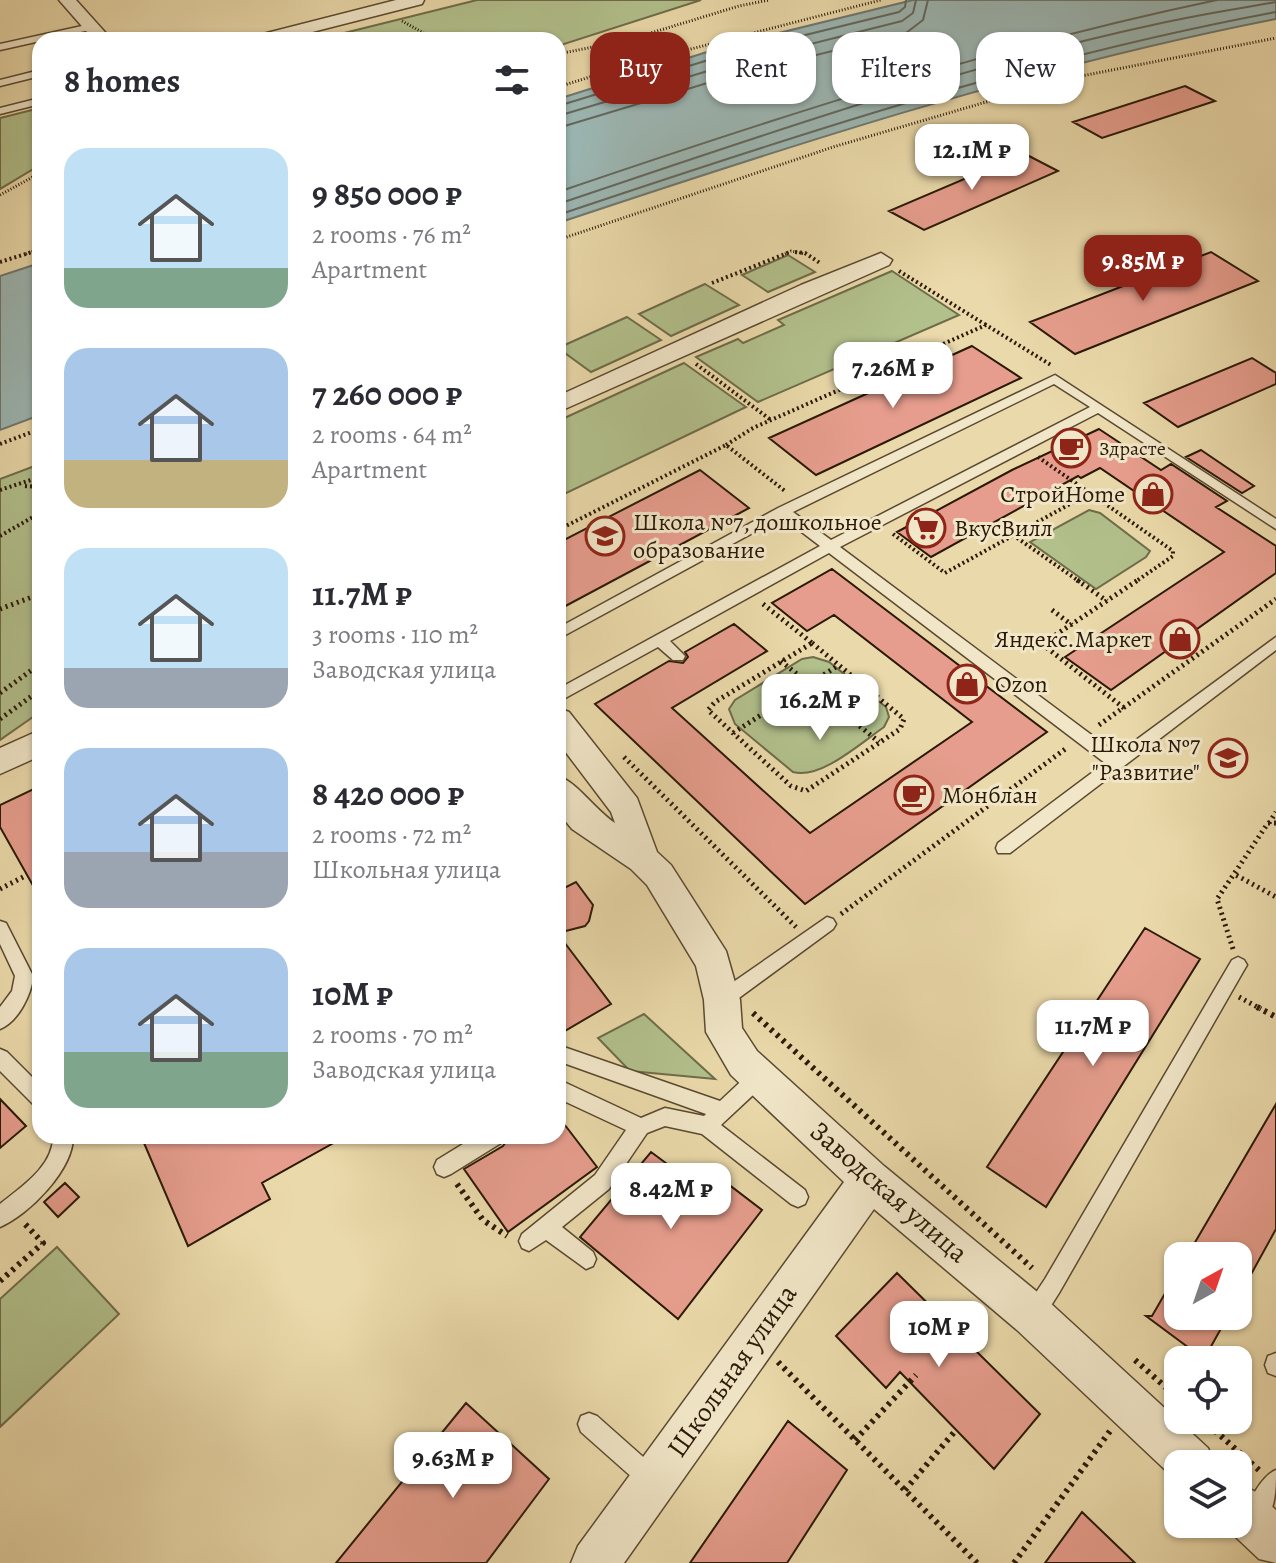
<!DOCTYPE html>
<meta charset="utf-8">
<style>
body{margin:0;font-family:Alegreya,serif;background:#f2f2f3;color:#2b2b33;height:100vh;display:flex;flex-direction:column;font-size:30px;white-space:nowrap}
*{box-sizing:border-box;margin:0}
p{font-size:26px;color:#7c7c81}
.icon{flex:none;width:44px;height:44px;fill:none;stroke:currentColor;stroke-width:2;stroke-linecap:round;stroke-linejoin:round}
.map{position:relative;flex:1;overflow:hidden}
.sheet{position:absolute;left:32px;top:32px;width:534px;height:1112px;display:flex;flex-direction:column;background:#fff;border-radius:24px;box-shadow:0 2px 6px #0004}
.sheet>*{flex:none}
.top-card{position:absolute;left:590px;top:32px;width:566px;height:72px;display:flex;gap:16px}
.needle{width:52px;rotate:40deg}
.buttons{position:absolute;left:1164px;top:1242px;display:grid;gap:16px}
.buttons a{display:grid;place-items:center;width:88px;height:88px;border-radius:16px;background:#fff;box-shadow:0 2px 6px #0004;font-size:40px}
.price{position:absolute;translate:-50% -68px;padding:0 18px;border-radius:16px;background:#fff;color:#222;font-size:26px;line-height:52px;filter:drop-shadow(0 2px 4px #0008)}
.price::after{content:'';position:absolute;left:50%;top:48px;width:24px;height:18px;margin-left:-12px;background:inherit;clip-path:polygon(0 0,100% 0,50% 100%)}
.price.selected{background:#8f2418;color:#fff}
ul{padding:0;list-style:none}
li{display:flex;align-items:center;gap:24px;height:200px;padding:0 32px}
li span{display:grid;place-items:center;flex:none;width:224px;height:160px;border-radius:24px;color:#555}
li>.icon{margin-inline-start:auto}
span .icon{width:96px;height:96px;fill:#fffc;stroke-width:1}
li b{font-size:34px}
h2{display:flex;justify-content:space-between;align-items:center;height:96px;padding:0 32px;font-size:34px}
.pill{padding:0 28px;border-radius:24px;background:#fff;box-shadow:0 2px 6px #0004;font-size:28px;line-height:72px}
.pill.selected{background:#8f2418;color:#fff}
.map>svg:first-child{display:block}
.green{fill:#b2c08c;stroke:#6e6c4a;stroke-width:2}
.water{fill:#9cb7b4;stroke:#6e786f;stroke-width:2}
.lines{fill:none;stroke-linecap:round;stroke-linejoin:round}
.shore{stroke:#63685e;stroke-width:2}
.building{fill:#e69d8d;stroke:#2a1907;stroke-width:2}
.service-casing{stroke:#5a4930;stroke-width:3}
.minor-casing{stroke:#5a4930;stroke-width:3}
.path-far3{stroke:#2a1907;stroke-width:3;stroke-dasharray:1 2;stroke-linecap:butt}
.path-far2{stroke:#2a1907;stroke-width:4;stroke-dasharray:2 3;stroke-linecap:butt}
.path-far1{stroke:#2a1907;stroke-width:5;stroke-dasharray:2 4;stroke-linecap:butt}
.path{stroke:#2a1907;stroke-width:6;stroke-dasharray:3 5;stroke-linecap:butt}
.service{fill:#f1e6c8;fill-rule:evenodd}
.minor{fill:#f1e6c8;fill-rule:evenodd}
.labels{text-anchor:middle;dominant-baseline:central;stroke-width:6;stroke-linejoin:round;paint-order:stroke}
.far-poi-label{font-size:20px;fill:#2a1907;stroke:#f1e6c8;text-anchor:start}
.poi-label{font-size:24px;fill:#2a1907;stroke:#f1e6c8;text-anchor:start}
.near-street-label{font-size:28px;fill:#2a1907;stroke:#f1e6c8}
</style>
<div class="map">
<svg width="1276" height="1563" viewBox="0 0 1276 1563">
<rect width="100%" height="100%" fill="#ead9aa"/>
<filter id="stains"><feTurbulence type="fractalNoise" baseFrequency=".0025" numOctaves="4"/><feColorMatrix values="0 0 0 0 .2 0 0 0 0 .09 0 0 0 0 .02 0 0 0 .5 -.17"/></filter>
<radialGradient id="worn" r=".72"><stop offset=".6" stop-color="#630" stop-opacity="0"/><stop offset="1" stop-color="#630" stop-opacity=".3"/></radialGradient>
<path class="green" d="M 477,0 L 701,0 L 558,46 L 558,40 L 316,40 Z
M 40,108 L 40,165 L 0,189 L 0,118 Z
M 788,255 L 815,272 L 768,292 L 742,275 Z
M 892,271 L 959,315 L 758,402 L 696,357 L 738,339 L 743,343 L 784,325 L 778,320 Z
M 705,284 L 739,305 L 671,336 L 639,314 Z
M 627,317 L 661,340 L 591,372 L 558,348 Z
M 684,363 L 746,407 L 558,497 L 558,421 Z
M 40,464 L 40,712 L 0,740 L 0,479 Z
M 1089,510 L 1100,513 L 1150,551 L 1146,557 L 1096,589 L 1030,542 Z
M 813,657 L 829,662 L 886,707 L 889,717 L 884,727 C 861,743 820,780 793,772 L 735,724 L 729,709 L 735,700 L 802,659 Z
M 644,1014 L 715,1079 L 630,1071 L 598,1038 Z
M 57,1247 L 119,1314 L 0,1427 L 0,1299 Z"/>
<path class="water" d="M 913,0 L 1276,0 L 1276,19 C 1031,67 795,144 558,223 L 558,99 L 726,46 Z
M 40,263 L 40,415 L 0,430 L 0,276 Z"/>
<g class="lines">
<path class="shore" d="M 558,106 L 728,54 L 899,12 L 905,7 L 906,0
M 558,116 L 731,64 L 902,21 L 913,13 L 916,0
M 558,128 L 734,75 L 906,33 L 923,20 L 928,0
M 558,192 C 775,118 992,47 1217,0
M 558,204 C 755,138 953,68 1157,24 C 1196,15 1236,9 1276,2
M 558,215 C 796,135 1029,58 1276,12"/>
</g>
<path class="building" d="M 1185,86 L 1215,101 L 1102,138 L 1073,122 Z
M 1029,156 L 1058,171 L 924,230 L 889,211 L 1004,162 L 1009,164 Z
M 1211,252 L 1258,281 L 1075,354 L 1030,322 Z
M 972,346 L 1021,378 L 816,475 L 769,438 Z
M 1252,358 L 1276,373 L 1276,384 L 1178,427 L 1144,403 Z
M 1099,429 L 1161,470 L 1171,464 L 1227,501 L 1216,507 L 1276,546 L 1276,573 L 1111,690 L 1065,657 L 1224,552 L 1100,468 L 1081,478 L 1078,476 L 931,557 L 897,532 L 1012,470 Z
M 1201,450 L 1254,486 L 1242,493 L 1186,457 Z
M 700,470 L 749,508 L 558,610 L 558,543 Z
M 832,569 L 1047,732 L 805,904 L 595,704 L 669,661 L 683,663 L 688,657 L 685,652 L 734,624 L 767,651 L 672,708 L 810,833 L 972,722 L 834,615 L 807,631 L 772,603 Z
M 40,786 L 40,898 L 0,827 L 0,805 Z
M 576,882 L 593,905 L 589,921 L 585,926 L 558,933 L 558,891 Z
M 1145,928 L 1200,959 L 1046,1207 L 987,1167 Z
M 558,934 L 611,1004 L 558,1035 Z
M 0,1099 L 26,1126 L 0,1148 Z
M 1276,1104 L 1276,1229 L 1238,1298 L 1238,1256 L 1187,1256 Z
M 558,1116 L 597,1167 L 508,1232 L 464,1169 L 503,1146 L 510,1136 L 558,1136 Z
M 141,1136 L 346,1136 L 262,1183 L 270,1199 L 188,1246 Z
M 651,1152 L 694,1184 L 707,1168 L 762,1210 L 678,1319 L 580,1237 Z
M 65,1183 L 79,1197 L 58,1217 L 44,1202 Z
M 1178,1271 L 1178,1316 L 1228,1316 L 1204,1359 L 1146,1316 L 1152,1316 Z
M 897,1273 L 1040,1414 L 994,1469 L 900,1372 L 886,1388 L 836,1336 Z
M 466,1403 L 549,1479 L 486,1563 L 336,1563 Z
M 788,1421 L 847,1470 L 787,1563 L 690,1563 Z
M 1082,1512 L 1135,1563 L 1045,1563 Z"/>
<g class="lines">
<g class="service-casing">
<path id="service" d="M 91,24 L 95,27 L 94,29 L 0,50 L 0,44 Z
M 40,70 L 40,76 L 0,86 L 0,80 Z
M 40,98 L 40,104 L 0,114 L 0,108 Z
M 1055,375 L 1276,519 L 1276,529 L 1098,413 L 840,547 L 1117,754 L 1276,637 L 1276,650 L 1010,853 L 998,853 L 996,848 L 998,843 L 1105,763 L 829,553 L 670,641 L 685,656 L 683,660 L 673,660 L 658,647 L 558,702 L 558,689 L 820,546 L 782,517 L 558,639 L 558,628 L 778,508 ZM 1054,384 L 1090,407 L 831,540 L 793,512 Z
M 827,917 L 833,919 L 836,924 L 833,929 L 728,1006 L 722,1008 L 716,1006 L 713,1000 L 716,994 Z
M 0,921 L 6,923 L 33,976 C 32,994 18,1022 0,1029 L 0,1007 L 12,991 L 15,976 L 0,944 Z
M 1238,957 L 1244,960 L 1247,965 L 1244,970 L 1059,1293 L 1040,1323 L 1032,1326 L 1024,1323 L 1021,1315 L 1045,1279 L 1232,960 Z
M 558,1045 L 720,1101 L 752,1071 L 759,1068 L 766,1071 L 768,1077 L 766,1083 L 721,1125 L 805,1190 L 808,1197 L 805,1204 L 798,1207 L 791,1204 L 702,1134 L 665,1126 L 647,1133 L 609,1189 L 562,1227 L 593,1252 L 596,1259 L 593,1266 L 586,1269 L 546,1240 L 529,1251 L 522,1248 L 519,1241 L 522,1234 L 595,1175 L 626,1130 L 566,1102 L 558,1105 L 558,1086 L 566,1083 L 641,1118 L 665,1108 L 704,1116 L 706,1114 L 558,1061 Z
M 0,1049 L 7,1052 L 40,1085 L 40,1107 L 33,1104 L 0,1071 Z
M 53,1136 L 73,1136 C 74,1169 29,1215 0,1227 L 0,1204 C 21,1187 54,1166 53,1136 Z
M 476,1136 L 504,1136 L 501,1143 L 451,1174 L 444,1177 L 437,1174 L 434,1167 L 437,1160 Z
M 1276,1353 L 1276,1376 L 1268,1373 L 1265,1365 L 1268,1356 Z
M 589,1413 L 597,1416 L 659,1471 L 662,1479 L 659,1487 L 651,1490 L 643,1487 L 581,1432 L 578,1424 L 581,1416 Z
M 1276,1470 C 1276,1491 1276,1519 1254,1529 L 1246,1525 L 1242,1517 C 1249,1502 1261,1476 1276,1470 Z"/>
</g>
<g class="minor-casing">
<path id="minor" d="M 59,0 L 76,0 L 112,40 L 94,40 Z
M 396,0 L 424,0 L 422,4 L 281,40 L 252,40 L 255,36 Z
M 881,253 L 892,260 L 889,265 L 558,412 L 558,396 L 801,285 Z
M 558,708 L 569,712 L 637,798 L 657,852 L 671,865 L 726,951 L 740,1000 L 742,1028 L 757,1051 L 884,1166 L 1047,1300 L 1208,1448 L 1215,1464 L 1178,1464 L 1176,1480 L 1017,1330 L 874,1209 L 624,1563 L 571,1563 L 578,1546 L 844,1182 L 731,1075 L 706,1032 L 704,1000 L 696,966 L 647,885 L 631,869 L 572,829 L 558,812 L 558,776 C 577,782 595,810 615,823 L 611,812 L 558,742 Z
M 40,730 L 40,756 L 0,774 L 0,748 Z
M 1238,1484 L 1254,1491 L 1276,1510 L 1276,1563 L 1259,1559 L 1222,1524 L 1238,1524 Z"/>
</g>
<path class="path-far3" d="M 402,21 L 436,40
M 558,54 L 628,40 L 739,6 L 769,0
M 558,87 L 625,66 L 881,0
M 0,195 L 40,173
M 558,240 L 833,147 L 1061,80 L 1276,38
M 26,254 L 40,249
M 785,254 L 791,251 L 806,254"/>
<path class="path-far2" d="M 795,252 L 805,253 L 820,263
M 0,262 L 32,252
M 899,271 L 986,325
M 712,283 L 790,252
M 696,364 L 771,420
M 0,444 L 40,429
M 726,445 L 753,428 L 986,325 L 1051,365
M 1038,457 L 1173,551 L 1173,556 L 1135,582
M 25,486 L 40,487
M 0,490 L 40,477
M 558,530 L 726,445 L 785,491
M 893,534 L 945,573 L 1090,493
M 1013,535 L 1080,582
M 0,536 L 40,513"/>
<path class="path-far1" d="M 1077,580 L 1107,601
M 763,604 L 812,643
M 0,609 L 40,594
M 1052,610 L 1072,625
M 812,643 L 904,719 L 900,729 L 806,791 L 791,786 L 708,710 L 715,702 Z
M 781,661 L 879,742
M 0,693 L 40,664
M 1124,708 L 1042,644 L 1138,580
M 0,719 L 40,690
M 1099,725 L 1276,599
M 733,733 L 839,665
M 624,757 L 796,927
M 1269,823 L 1276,812
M 1276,823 L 1268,823 L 1234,874 L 1276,897
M 0,889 L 27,875
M 841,914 L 1068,747
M 1233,949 L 1217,899 L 1234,874
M 1239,997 L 1261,1009"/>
<path class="path" d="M 1257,1007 L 1276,1017
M 753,1013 L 1032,1268
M 457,1184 L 483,1220 L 507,1236
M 0,1281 L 43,1243 L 25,1224
M 1135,1360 L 1178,1398
M 778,1362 L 977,1563
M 1203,1420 L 1259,1470
M 855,1440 L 916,1375
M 905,1490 L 956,1430
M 1014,1563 L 1110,1431"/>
<use href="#service" class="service"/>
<use href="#minor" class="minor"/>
</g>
<defs>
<g id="cafe-ring" transform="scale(2)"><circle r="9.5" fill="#f1e6c8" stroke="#8f2418" stroke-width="1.5"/><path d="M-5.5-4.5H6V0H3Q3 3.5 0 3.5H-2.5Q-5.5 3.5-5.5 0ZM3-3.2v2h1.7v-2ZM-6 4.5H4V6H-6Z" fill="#8f2418"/></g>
<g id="shop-ring" transform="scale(2)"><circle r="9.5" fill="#f1e6c8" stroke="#8f2418" stroke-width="1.5"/><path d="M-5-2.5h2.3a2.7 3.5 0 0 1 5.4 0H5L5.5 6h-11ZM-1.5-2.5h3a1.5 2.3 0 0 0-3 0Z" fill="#8f2418"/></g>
<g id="supermarket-ring" transform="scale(2)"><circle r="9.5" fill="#f1e6c8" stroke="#8f2418" stroke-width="1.5"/><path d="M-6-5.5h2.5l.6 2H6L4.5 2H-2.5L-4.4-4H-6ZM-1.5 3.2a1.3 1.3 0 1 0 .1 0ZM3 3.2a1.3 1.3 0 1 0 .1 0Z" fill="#8f2418"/></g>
<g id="school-ring" transform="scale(2)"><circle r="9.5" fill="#f1e6c8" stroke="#8f2418" stroke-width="1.5"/><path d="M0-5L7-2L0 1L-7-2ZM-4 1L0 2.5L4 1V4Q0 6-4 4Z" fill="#8f2418"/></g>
</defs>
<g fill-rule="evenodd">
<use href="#cafe-ring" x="1071" y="448"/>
<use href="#shop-ring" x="1153" y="494"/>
<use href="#supermarket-ring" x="926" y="528"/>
<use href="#school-ring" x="605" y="536"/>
<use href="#shop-ring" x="1180" y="639"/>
<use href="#shop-ring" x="967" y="684"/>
<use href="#school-ring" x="1228" y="758"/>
<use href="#cafe-ring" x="914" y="795"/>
</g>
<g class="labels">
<g class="far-poi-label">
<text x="1099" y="448">Здрасте</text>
</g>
<g class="poi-label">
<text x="1125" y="494" text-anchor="end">СтройHome</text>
<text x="633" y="522">Школа №7, дошкольное<tspan x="633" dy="28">образование</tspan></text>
<text x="954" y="528">ВкусВилл</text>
<text x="1152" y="639" text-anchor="end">Яндекс.Маркет</text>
<text x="995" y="684">Ozon</text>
<text x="1200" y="744" text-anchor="end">Школа №7<tspan x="1200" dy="28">"Развитие"</tspan></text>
<text x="942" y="795">Монблан</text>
</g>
<g class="near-street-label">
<text transform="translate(889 1192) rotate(41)">Заводская улица</text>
<text transform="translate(732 1371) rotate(-55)">Школьная улица</text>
</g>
</g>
<rect width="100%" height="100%" filter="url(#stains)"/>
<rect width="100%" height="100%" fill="url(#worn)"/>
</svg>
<div class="buttons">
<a><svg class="needle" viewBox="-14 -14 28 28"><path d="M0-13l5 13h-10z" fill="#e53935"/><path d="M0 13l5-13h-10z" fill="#7c7c81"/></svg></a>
<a><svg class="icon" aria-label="locate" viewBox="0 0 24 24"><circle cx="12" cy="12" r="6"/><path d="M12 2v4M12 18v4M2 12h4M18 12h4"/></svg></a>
<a><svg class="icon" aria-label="layers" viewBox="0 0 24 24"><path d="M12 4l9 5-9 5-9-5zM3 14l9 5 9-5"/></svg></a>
</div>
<b class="price" style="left:972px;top:192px">12.1M ₽</b>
<b class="price selected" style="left:1143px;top:303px">9.85M ₽</b>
<b class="price" style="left:893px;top:410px">7.26M ₽</b>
<b class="price" style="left:820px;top:742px">16.2M ₽</b>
<b class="price" style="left:1093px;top:1068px">11.7M ₽</b>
<b class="price" style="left:671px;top:1231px">8.42M ₽</b>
<b class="price" style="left:939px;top:1369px">10M ₽</b>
<b class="price" style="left:453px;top:1500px">9.63M ₽</b>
<div class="top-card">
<a class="pill selected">Buy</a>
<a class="pill">Rent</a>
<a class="pill">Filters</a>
<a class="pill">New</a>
</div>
<section class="sheet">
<h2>8 homes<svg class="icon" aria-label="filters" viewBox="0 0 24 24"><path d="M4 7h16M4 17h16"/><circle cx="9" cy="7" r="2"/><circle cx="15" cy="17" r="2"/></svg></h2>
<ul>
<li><span style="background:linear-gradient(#bfe0f5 75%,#7fa58c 0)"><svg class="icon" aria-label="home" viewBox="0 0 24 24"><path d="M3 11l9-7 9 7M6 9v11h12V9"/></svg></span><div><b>9 850 000 ₽</b><p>2 rooms · 76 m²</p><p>Apartment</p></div></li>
<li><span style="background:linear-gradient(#a9c7e8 70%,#c2b280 0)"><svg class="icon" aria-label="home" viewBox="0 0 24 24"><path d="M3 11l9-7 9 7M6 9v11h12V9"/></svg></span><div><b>7 260 000 ₽</b><p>2 rooms · 64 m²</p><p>Apartment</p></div></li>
<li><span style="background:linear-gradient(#bfe0f5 75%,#9aa5b1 0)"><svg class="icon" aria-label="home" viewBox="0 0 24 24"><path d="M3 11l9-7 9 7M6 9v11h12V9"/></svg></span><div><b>11.7M ₽</b><p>3 rooms · 110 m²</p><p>Заводская улица</p></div></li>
<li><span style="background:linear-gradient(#a9c7e8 65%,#9aa5b1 0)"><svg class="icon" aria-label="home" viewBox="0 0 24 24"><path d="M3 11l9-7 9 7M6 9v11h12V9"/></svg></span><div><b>8 420 000 ₽</b><p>2 rooms · 72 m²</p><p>Школьная улица</p></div></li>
<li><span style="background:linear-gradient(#a9c7e8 65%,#7fa58c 0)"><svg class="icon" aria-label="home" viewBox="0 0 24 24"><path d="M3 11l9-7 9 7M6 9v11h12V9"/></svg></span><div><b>10M ₽</b><p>2 rooms · 70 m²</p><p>Заводская улица</p></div></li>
</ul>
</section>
</div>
